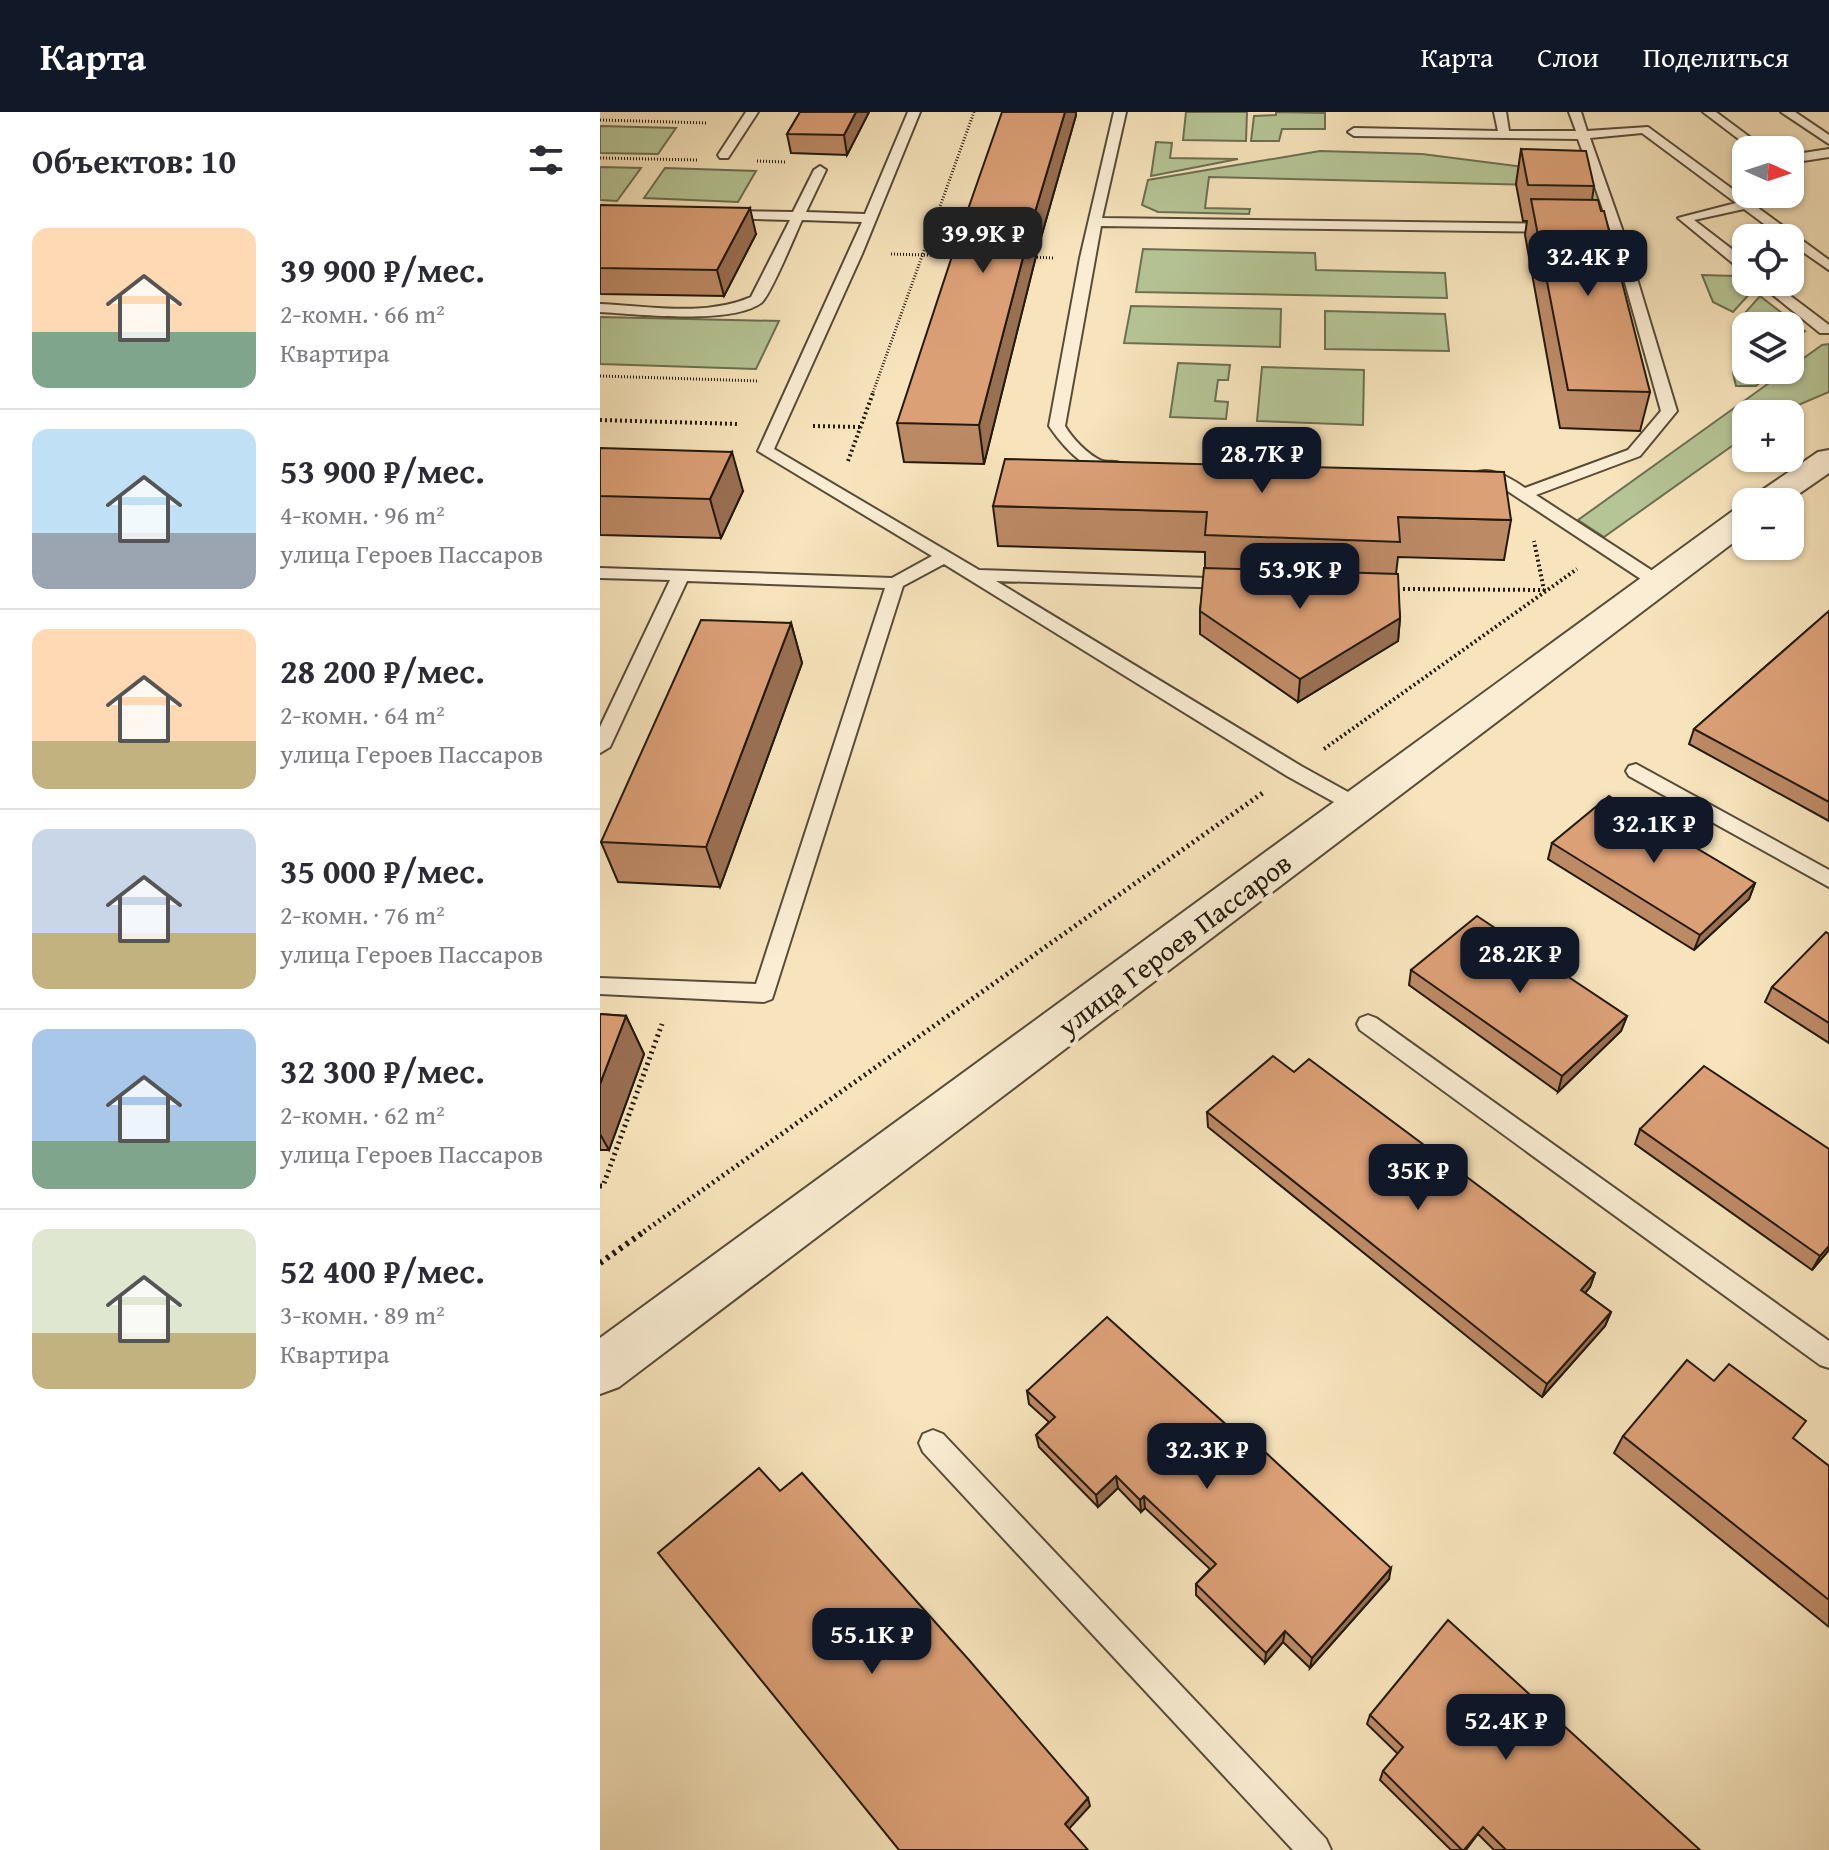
<!DOCTYPE html>
<html lang="ru">
<meta charset="utf-8">
<style>
body{margin:0;font-family:"Gentium Book Plus",serif;background:#f7f7f7;color:#2b2b33;height:100vh;display:flex;flex-direction:column;font-size:30px;white-space:nowrap}
*{box-sizing:border-box;margin:0}
p{font-size:26px;color:#7c7c81}
.icon{flex:none;width:44px;height:44px;fill:none;stroke:currentColor;stroke-width:2;stroke-linecap:round;stroke-linejoin:round}
.map{position:relative;flex:1;overflow:hidden}
.side{display:flex;flex-direction:column;background:#fff;width:600px}
.side>*{flex:none}
.needle{width:52px;rotate:93deg}
.tools{position:absolute;left:1132px;top:24px;display:grid;gap:16px}
.tools a{display:grid;place-items:center;width:72px;height:72px;border-radius:16px;background:#fff;box-shadow:0 2px 6px #0004;font-size:40px}
.price{position:absolute;translate:-50% -68px;padding:0 18px;border-radius:16px;background:#111827;color:#fff;font-size:26px;line-height:52px;filter:drop-shadow(0 2px 4px #0008)}
.price::after{content:'';position:absolute;left:50%;top:48px;width:24px;height:18px;margin-left:-12px;background:inherit;clip-path:polygon(0 0,100% 0,50% 100%)}
.price.active{background:#222;color:#fff}
ul{padding:0;list-style:none}
li{display:flex;align-items:center;gap:24px;height:200px;padding:0 32px}
li+li{border-top:2px solid #e1e1e2}
li span{display:grid;place-items:center;flex:none;width:224px;height:160px;border-radius:16px;color:#555}
li>.icon{margin-inline-start:auto}
span .icon{width:96px;height:96px;fill:#fffc;stroke-width:1}
li b{font-size:34px}
h2{display:flex;justify-content:space-between;align-items:center;height:96px;padding:0 32px;font-size:34px}
header{display:flex;align-items:center;gap:48px;box-sizing:border-box;height:112px;padding:0 40px;background:#111827;color:#fff}
header strong{font-size:38px}
nav{display:flex;gap:44px;margin-inline-start:auto;font-size:28px}
main{display:flex;flex:1;min-height:0}
.map>svg:first-child{display:block}
.green{fill:#b6c596;stroke:#6c7051;stroke-width:2}
.lines{fill:none;stroke-linecap:round;stroke-linejoin:round}
.lane-casing{stroke:#584c38;stroke-width:4}
.street-casing{stroke:#584c38;stroke-width:4}
.path-far3{stroke:#231a0c;stroke-width:3;stroke-dasharray:1 2;stroke-linecap:butt}
.path-far2{stroke:#231a0c;stroke-width:4;stroke-dasharray:2 3;stroke-linecap:butt}
.path-far1{stroke:#231a0c;stroke-width:5;stroke-dasharray:2 4;stroke-linecap:butt}
.path{stroke:#231a0c;stroke-width:6;stroke-dasharray:3 5;stroke-linecap:butt}
.lane{fill:#faedd3;fill-rule:evenodd}
.street{fill:#faedd3;fill-rule:evenodd}
.wall{fill:#bd8a66;stroke:#231a0c;stroke-width:2}
.shaded-wall{fill:#9a7053;stroke:#231a0c;stroke-width:2}
.building{fill:#dca077;stroke:#231a0c;stroke-width:2}
.labels{text-anchor:middle;dominant-baseline:central;stroke-width:8;stroke-linejoin:round;paint-order:stroke}
.street-label{font-size:28px;fill:#231a0c;stroke:#faedd3}
</style>
<header>
<strong>Карта</strong>
<nav><a>Карта</a><a>Слои</a><a>Поделиться</a></nav>
</header>
<main>
<section class="side">
<h2>Объектов: 10<svg class="icon" aria-label="filters" viewBox="0 0 24 24"><path d="M4 7h16M4 17h16"/><circle cx="9" cy="7" r="2"/><circle cx="15" cy="17" r="2"/></svg></h2>
<ul>
<li><span style="background:linear-gradient(#ffd9b3 65%,#7fa58c 0)"><svg class="icon" aria-label="home" viewBox="0 0 24 24"><path d="M3 11l9-7 9 7M6 9v11h12V9"/></svg></span><div><b>39 900 ₽/мес.</b><p>2-комн. · 66 m²</p><p>Квартира</p></div></li>
<li><span style="background:linear-gradient(#bfe0f5 65%,#9aa5b1 0)"><svg class="icon" aria-label="home" viewBox="0 0 24 24"><path d="M3 11l9-7 9 7M6 9v11h12V9"/></svg></span><div><b>53 900 ₽/мес.</b><p>4-комн. · 96 m²</p><p>улица Героев Пассаров</p></div></li>
<li><span style="background:linear-gradient(#ffd9b3 70%,#c2b280 0)"><svg class="icon" aria-label="home" viewBox="0 0 24 24"><path d="M3 11l9-7 9 7M6 9v11h12V9"/></svg></span><div><b>28 200 ₽/мес.</b><p>2-комн. · 64 m²</p><p>улица Героев Пассаров</p></div></li>
<li><span style="background:linear-gradient(#c9d6e8 65%,#c2b280 0)"><svg class="icon" aria-label="home" viewBox="0 0 24 24"><path d="M3 11l9-7 9 7M6 9v11h12V9"/></svg></span><div><b>35 000 ₽/мес.</b><p>2-комн. · 76 m²</p><p>улица Героев Пассаров</p></div></li>
<li><span style="background:linear-gradient(#a9c7e8 70%,#7fa58c 0)"><svg class="icon" aria-label="home" viewBox="0 0 24 24"><path d="M3 11l9-7 9 7M6 9v11h12V9"/></svg></span><div><b>32 300 ₽/мес.</b><p>2-комн. · 62 m²</p><p>улица Героев Пассаров</p></div></li>
<li><span style="background:linear-gradient(#dfe7d0 65%,#c2b280 0)"><svg class="icon" aria-label="home" viewBox="0 0 24 24"><path d="M3 11l9-7 9 7M6 9v11h12V9"/></svg></span><div><b>52 400 ₽/мес.</b><p>3-комн. · 89 m²</p><p>Квартира</p></div></li>
</ul>
</section>
<div class="map">
<svg width="1229" height="1738" viewBox="0 0 1229 1738">
<rect width="100%" height="100%" fill="#f7e4bc"/>
<filter id="stains"><feTurbulence type="fractalNoise" baseFrequency=".0025" numOctaves="4"/><feColorMatrix values="0 0 0 0 .2 0 0 0 0 .09 0 0 0 0 .02 0 0 0 .5 -.17"/></filter>
<radialGradient id="worn" r=".72"><stop offset=".6" stop-color="#630" stop-opacity="0"/><stop offset="1" stop-color="#630" stop-opacity=".3"/></radialGradient>
<path class="green" d="M 586,0 L 647,0 L 646,29 L 583,28 Z
M 676,0 L 725,1 L 725,17 L 682,17 L 679,29 L 651,29 L 654,4 L 676,3 Z
M 0,14 L 76,16 L 58,42 L 0,41 Z
M 556,30 L 572,31 L 570,46 L 638,47 L 551,64 Z
M 720,39 L 822,42 L 994,64 L 1008,105 L 1000,110 L 979,74 L 609,65 L 605,96 L 650,97 L 649,102 L 558,100 L 542,93 L 548,68 Z
M 0,55 L 41,56 L 17,89 L 0,88 Z
M 65,56 L 156,59 L 138,90 L 44,86 Z
M 543,137 L 715,141 L 716,158 L 845,161 L 847,186 L 536,180 Z
M 1102,163 L 1136,164 L 1153,178 L 1133,200 L 1113,190 Z
M 1160,184 L 1205,219 L 1204,220 L 1190,220 L 1190,214 L 1164,214 L 1144,202 Z
M 531,194 L 681,197 L 680,235 L 524,231 Z
M 725,199 L 845,202 L 849,239 L 725,237 Z
M 0,205 L 179,209 L 156,257 L 0,252 Z
M 1229,232 L 1229,280 L 1177,302 L 1146,302 L 1146,324 L 1004,425 L 978,408 L 1222,233 Z
M 1146,244 L 1146,258 L 1173,259 L 1156,274 L 1136,274 C 1133,262 1131,258 1136,247 Z
M 578,251 L 630,253 L 628,268 L 618,268 L 615,289 L 628,290 L 626,307 L 570,305 Z
M 662,255 L 764,258 L 763,313 L 657,309 Z"/>
<g class="lines">
<g class="lane-casing">
<path id="lane" d="M 146,0 L 158,0 L 128,46 L 120,46 L 118,43 Z
M 308,0 L 320,0 L 262,142 L 174,337 L 379,458 L 636,467 L 639,471 L 630,476 L 396,469 L 701,654 L 766,690 L 769,695 L 766,700 L 752,700 L 687,664 L 344,452 L 303,474 L 172,887 L 164,890 L 0,882 L 0,866 L 156,872 L 285,476 L 87,469 L 10,635 L 0,641 L 0,615 L 70,468 L 0,466 L 0,456 L 292,466 L 332,444 L 158,339 L 262,110 L 202,108 C 195,123 170,185 161,191 C 131,213 37,202 0,200 L 0,192 C 49,194 105,205 151,185 L 190,108 L 123,106 L 119,105 L 119,99 L 193,100 L 214,58 L 220,54 L 226,58 L 206,100 L 265,102 Z
M 514,0 L 526,0 L 502,106 L 955,112 L 961,116 L 955,120 L 501,114 L 465,314 C 472,326 487,342 500,348 C 509,352 517,347 526,354 C 499,377 463,335 449,314 L 480,146 Z
M 894,0 L 906,0 L 909,19 L 976,19 L 969,0 L 981,0 L 987,19 L 1048,15 L 1229,148 L 1229,158 L 1190,131 L 1190,126 L 1183,126 L 1144,97 L 1094,108 L 1146,148 L 1146,159 L 1141,158 L 1078,106 L 1136,91 L 1042,21 L 990,26 L 1022,117 L 1077,299 L 1040,344 L 936,383 L 1065,467 L 1068,471 L 1065,475 L 1053,475 L 894,370 L 876,370 L 868,365 C 886,351 909,365 925,376 L 1028,338 L 1061,299 L 1010,117 L 978,27 L 754,24 L 748,20 L 754,16 L 898,19 Z
M 1103,0 L 1116,0 L 1167,38 L 1153,38 Z
M 1181,0 L 1195,0 L 1229,23 L 1229,32 Z
M 1229,37 L 1229,45 L 1190,51 L 1190,43 Z
M 1157,170 L 1172,170 L 1229,213 L 1229,221 L 1220,221 Z
M 1036,652 L 1229,758 L 1229,775 L 1029,664 L 1026,659 L 1029,654 Z
M 768,903 L 776,906 L 1229,1229 L 1229,1256 L 1220,1253 L 760,918 L 757,912 L 760,906 Z
M 333,1318 L 343,1322 L 726,1727 L 731,1738 L 693,1738 L 323,1340 L 319,1331 L 323,1322 Z"/>
</g>
<g class="street-casing">
<path id="street" d="M 1229,338 L 1229,361 L 1187,390 L 1150,390 L 1155,383 L 1218,340 Z
M 1146,395 L 1146,421 L 19,1275 L 0,1282 L 0,1226 L 1134,398 Z"/>
</g>
<path class="path-far3" d="M 0,8 L 107,11
M 0,46 L 99,48
M 157,49 L 187,50
M 291,142 L 357,144
M 431,145 L 453,146
M 0,264 L 159,269
M 272,283 L 374,0"/>
<path class="path-far2" d="M 0,308 L 139,312
M 213,314 L 260,315
M 248,349 L 273,281
M 803,477 L 944,478 L 934,429
M 724,637 L 977,457"/>
<path class="path-far1" d="M 0,1074 L 3,1074 L 62,912
M 39,1123 L 664,680"/>
<path class="path" d="M 0,1151 L 42,1121"/>
<use href="#lane" class="lane"/>
<use href="#street" class="street"/>
</g>
<path class="wall" d="M 200,0 L 269,0 L 247,43 L 191,41 L 187,22 Z
M 476,3 L 438,136 L 384,352 L 304,350 L 297,311 Z
M 921,37 L 994,74 L 992,88 L 1050,280 L 1040,319 L 960,316 L 925,123 L 927,109 L 923,109 L 916,72 Z
M 0,93 L 156,122 L 124,184 L 0,182 Z
M 0,336 L 143,379 L 121,426 L 0,423 Z
M 393,394 L 911,408 L 904,448 L 798,445 L 796,462 L 800,506 L 798,529 L 698,590 L 600,522 L 600,499 L 605,456 L 605,440 L 398,434 Z
M 1229,499 L 1229,709 L 1089,632 L 1094,617 Z
M 191,511 L 202,551 L 120,775 L 18,770 L 1,730 Z
M 952,731 L 1155,771 L 1149,787 L 1094,838 L 948,747 Z
M 1229,822 L 1229,931 L 1165,890 L 1172,875 Z
M 811,858 L 1027,904 L 1021,919 L 958,980 L 809,873 Z
M 0,902 L 26,904 L 44,942 L 9,1038 L 0,1038 Z
M 694,960 L 995,1161 L 990,1175 L 985,1181 L 1011,1200 L 1005,1214 L 942,1285 L 608,1015 L 607,1000 Z
M 1040,1017 L 1229,1138 L 1212,1158 L 1035,1032 Z
M 1114,1269 L 1229,1354 L 1229,1515 L 1014,1341 L 1023,1324 Z
M 427,1279 L 789,1467 L 710,1556 L 683,1530 L 665,1551 L 596,1483 L 596,1472 L 610,1457 L 545,1396 L 541,1400 L 518,1376 L 498,1395 L 439,1335 L 436,1323 L 449,1310 L 429,1292 Z
M 770,1603 L 1100,1738 L 894,1738 L 878,1722 L 866,1738 L 851,1738 L 780,1668 L 783,1659 L 798,1642 L 767,1612 Z"/>
<path class="shaded-wall" d="M 256,0 L 269,0 L 247,43 L 244,23 Z
M 465,0 L 476,0 L 476,3 L 438,136 L 384,352 L 379,313 L 435,100 Z
M 150,96 L 156,122 L 124,184 L 117,158 Z
M 132,340 L 143,379 L 121,426 L 110,387 Z
M 800,506 L 798,529 L 698,590 L 700,567 Z
M 191,511 L 202,551 L 120,775 L 106,735 Z
M 1155,771 L 1149,787 L 1094,838 L 1100,823 Z
M 26,904 L 44,942 L 9,1038 L 0,1022 L 0,972 Z
M 1027,904 L 1021,919 L 958,980 L 962,964 Z
M 1229,1134 L 1229,1138 L 1212,1158 L 1220,1144 Z
M 995,1161 L 990,1175 L 976,1192 L 981,1178 Z
M 1011,1200 L 1005,1214 L 942,1285 L 947,1272 Z
M 516,1364 L 518,1376 L 498,1395 L 496,1383 Z
M 544,1384 L 545,1396 L 541,1400 L 540,1388 Z
M 791,1456 L 789,1467 L 710,1556 L 712,1546 Z
M 685,1519 L 683,1530 L 665,1551 L 666,1541 Z
M 488,1686 L 490,1694 L 467,1719 L 465,1712 Z"/>
<path class="building" d="M 200,0 L 256,0 L 244,23 L 187,22 Z
M 402,0 L 465,0 L 435,100 L 379,313 L 297,311 L 359,123 Z
M 921,37 L 986,39 L 994,74 L 928,73 Z
M 931,87 L 998,88 L 1001,99 L 1004,99 L 1050,280 L 968,278 Z
M 0,93 L 150,96 L 117,158 L 0,156 Z
M 0,336 L 132,340 L 110,387 L 0,384 Z
M 405,347 L 904,360 L 911,408 L 798,405 L 800,430 L 605,423 L 607,400 L 393,394 Z
M 604,456 L 798,462 L 800,506 L 700,567 L 600,499 Z
M 1229,499 L 1229,690 L 1094,617 Z
M 101,508 L 191,511 L 106,735 L 1,730 Z
M 1009,684 L 1155,771 L 1100,823 L 952,731 Z
M 877,804 L 1027,904 L 962,964 L 811,858 Z
M 1226,820 L 1229,822 L 1229,911 L 1172,875 Z
M 0,902 L 26,904 L 0,972 Z
M 673,944 L 694,960 L 709,947 L 995,1161 L 981,1178 L 1011,1200 L 947,1272 L 607,1000 Z
M 1104,954 L 1229,1037 L 1229,1134 L 1220,1144 L 1040,1017 Z
M 507,1205 L 660,1343 L 664,1339 L 791,1456 L 712,1546 L 685,1519 L 666,1541 L 596,1472 L 616,1452 L 544,1384 L 540,1388 L 516,1364 L 496,1383 L 436,1323 L 455,1305 L 427,1279 Z
M 1087,1248 L 1114,1269 L 1129,1252 L 1206,1309 L 1193,1326 L 1229,1354 L 1229,1488 L 1023,1324 Z
M 159,1356 L 180,1379 L 202,1361 L 369,1548 L 488,1686 L 465,1712 L 488,1738 L 299,1738 L 58,1441 Z
M 848,1508 L 1100,1738 L 906,1738 L 883,1715 L 864,1738 L 862,1738 L 783,1659 L 803,1635 L 770,1603 Z"/>
<g class="labels">
<g class="street-label">
<text transform="translate(574 832) rotate(-37)">улица Героев Пассаров</text>
</g>
</g>
<rect width="100%" height="100%" filter="url(#stains)"/>
<rect width="100%" height="100%" fill="url(#worn)"/>
</svg>
<div class="tools">
<a><svg class="needle" viewBox="-14 -14 28 28"><path d="M0-13l5 13h-10z" fill="#e53935"/><path d="M0 13l5-13h-10z" fill="#7c7c81"/></svg></a>
<a><svg class="icon" aria-label="locate" viewBox="0 0 24 24"><circle cx="12" cy="12" r="6"/><path d="M12 2v4M12 18v4M2 12h4M18 12h4"/></svg></a>
<a><svg class="icon" aria-label="layers" viewBox="0 0 24 24"><path d="M12 4l9 5-9 5-9-5zM3 14l9 5 9-5"/></svg></a>
<a>+</a>
<a>−</a>
</div>
<b class="price active" style="left:383px;top:163px">39.9K ₽</b>
<b class="price" style="left:988px;top:186px">32.4K ₽</b>
<b class="price" style="left:662px;top:383px">28.7K ₽</b>
<b class="price" style="left:700px;top:499px">53.9K ₽</b>
<b class="price" style="left:1054px;top:753px">32.1K ₽</b>
<b class="price" style="left:920px;top:883px">28.2K ₽</b>
<b class="price" style="left:818px;top:1100px">35K ₽</b>
<b class="price" style="left:607px;top:1379px">32.3K ₽</b>
<b class="price" style="left:272px;top:1564px">55.1K ₽</b>
<b class="price" style="left:906px;top:1650px">52.4K ₽</b>
</div>
</main>
